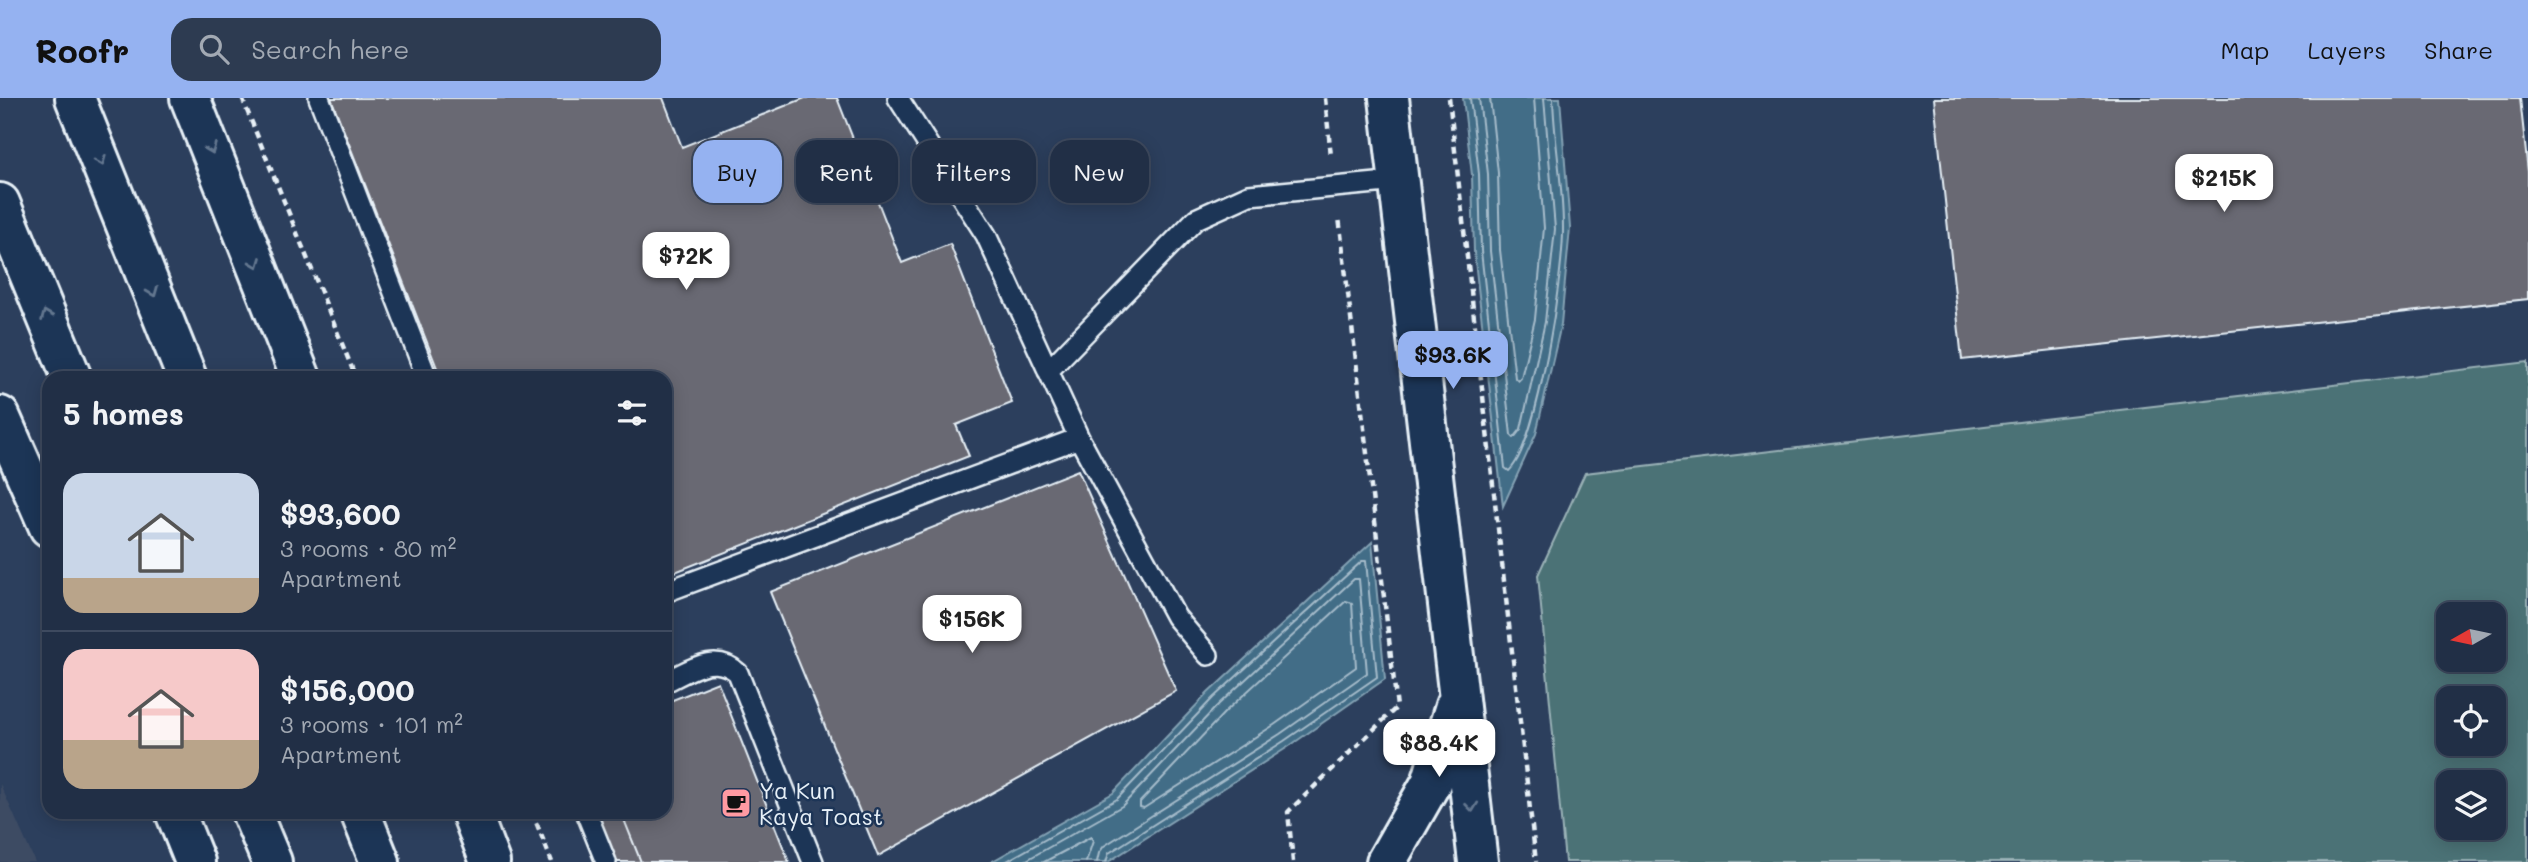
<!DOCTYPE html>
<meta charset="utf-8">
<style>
body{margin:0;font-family:Mali,sans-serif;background:#2d3b51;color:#f1f3f6;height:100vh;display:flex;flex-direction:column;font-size:26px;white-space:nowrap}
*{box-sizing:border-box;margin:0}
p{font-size:23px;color:#a2a9b3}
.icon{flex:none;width:38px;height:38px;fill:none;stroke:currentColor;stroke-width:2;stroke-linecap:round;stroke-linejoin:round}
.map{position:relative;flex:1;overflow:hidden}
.panel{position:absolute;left:42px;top:273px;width:630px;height:448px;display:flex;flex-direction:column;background:#212f46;border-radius:21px;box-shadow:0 4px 18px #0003,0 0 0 2px #3e4a5f}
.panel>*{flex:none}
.guide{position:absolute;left:693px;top:42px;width:665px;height:63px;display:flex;gap:14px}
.needle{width:46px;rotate:261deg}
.fabs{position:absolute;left:2436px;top:504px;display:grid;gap:14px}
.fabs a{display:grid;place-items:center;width:70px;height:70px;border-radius:14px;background:#212f46;box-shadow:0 4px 18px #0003,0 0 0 2px #3e4a5f;font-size:35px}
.price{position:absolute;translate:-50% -60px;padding:0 16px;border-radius:14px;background:#fff;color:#222;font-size:23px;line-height:46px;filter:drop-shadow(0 2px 4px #0008)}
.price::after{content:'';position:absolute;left:50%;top:42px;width:21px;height:16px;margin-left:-10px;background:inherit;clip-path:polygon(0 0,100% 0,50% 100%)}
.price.current{background:#95b2f1;color:#111}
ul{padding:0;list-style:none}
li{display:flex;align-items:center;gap:21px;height:175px;padding:0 21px}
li+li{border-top:2px solid #3e4a5f}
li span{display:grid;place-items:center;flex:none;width:196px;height:140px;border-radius:21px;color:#555}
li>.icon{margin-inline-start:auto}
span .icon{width:84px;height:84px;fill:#fffc;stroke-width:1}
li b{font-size:30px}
h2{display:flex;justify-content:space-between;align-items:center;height:84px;padding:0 21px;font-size:30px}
.pill{padding:0 24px;border-radius:21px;background:#212f46;box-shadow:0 4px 18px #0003,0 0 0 2px #3e4a5f;font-size:24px;line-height:63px}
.pill.current{background:#95b2f1;color:#111}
header{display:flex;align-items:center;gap:42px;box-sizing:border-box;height:98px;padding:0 35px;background:#95b2f1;color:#111}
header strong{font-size:33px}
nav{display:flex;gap:38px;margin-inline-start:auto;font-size:24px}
.search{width:490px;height:63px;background:#2d3b51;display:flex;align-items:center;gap:18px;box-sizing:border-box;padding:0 24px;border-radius:21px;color:#a2a9b3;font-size:26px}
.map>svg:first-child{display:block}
.built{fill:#3e4c64}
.green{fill:#4c7276;stroke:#9ab2b7;stroke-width:2;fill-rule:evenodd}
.water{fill:#426d87;stroke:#84a2b4;stroke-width:2}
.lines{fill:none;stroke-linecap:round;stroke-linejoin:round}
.shore{stroke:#a6bccb;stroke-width:2}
.building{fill:#696973;stroke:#e8f1f8;stroke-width:2}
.service-casing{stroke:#e8f1f8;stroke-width:24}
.minor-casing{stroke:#e8f1f8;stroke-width:44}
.primary-casing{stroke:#e8f1f8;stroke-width:44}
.motorway-casing{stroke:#e8f1f8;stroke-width:44}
.path{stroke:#e8f1f8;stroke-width:4.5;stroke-dasharray:7 5;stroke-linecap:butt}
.service{stroke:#1d3557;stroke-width:19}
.minor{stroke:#1d3557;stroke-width:38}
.primary{stroke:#1d3557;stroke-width:38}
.motorway{stroke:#1d3557;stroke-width:38}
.oneway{stroke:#64778f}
.labels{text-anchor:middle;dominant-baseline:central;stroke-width:5;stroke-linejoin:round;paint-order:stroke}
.poi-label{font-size:23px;fill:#e8f1f8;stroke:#1d3557;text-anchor:start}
</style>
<header>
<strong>Roofr</strong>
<div class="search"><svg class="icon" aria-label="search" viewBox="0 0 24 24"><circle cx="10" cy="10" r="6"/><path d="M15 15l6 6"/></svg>Search here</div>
<nav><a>Map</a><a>Layers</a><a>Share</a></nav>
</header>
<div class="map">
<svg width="2528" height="764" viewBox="0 0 2528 764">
<rect width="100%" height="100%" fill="#2c3f5d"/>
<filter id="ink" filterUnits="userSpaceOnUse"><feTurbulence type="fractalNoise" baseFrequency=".0143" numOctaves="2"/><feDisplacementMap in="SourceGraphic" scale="14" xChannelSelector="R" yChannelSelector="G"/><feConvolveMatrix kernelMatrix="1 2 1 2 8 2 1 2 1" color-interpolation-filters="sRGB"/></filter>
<g filter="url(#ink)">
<path class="built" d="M 0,686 L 35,764 L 0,764 Z"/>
<path class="green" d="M 2528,264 L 2528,764 L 1565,764 L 1538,477 L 1585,375 ZM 2448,516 L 2494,516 L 2494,562 L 2448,562 ZM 2448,600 L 2494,600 L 2494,646 L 2448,646 ZM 2448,684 L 2494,684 L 2494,730 L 2448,730 Z"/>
<path class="water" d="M 1463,0 L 1560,0 L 1570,130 L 1561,226 L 1536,336 L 1503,408 L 1474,154 L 1472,77 Z
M 1372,444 L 1385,581 L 1288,649 L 1108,764 L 991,764 L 1113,695 L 1208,595 Z"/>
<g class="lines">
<path class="shore" d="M 1470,0 L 1479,76 L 1481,153 L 1505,370 L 1509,373 C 1538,346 1564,172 1563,129 C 1563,86 1554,43 1553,0
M 1479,0 L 1488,76 L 1490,153 L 1511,337 L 1514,340 L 1521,331 L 1545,224 L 1555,131 L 1544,0
M 1490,0 L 1498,75 L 1500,152 L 1515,280 L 1518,283 L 1521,280 L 1535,221 L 1544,130 L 1534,0
M 1346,503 L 1352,505 L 1356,569 L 1274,627 L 1144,710 L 1140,709 L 1140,704 L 1226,613 Z
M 1005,764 L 1117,701 L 1213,600 L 1362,463 L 1366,463 L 1377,579 L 1284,643 L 1109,755 L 1106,764
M 1023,764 L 1122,708 L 1219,606 L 1354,481 L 1359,481 L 1367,575 L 1280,636 L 1104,748 L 1099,755 L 1097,764
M 1044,764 L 1091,739 L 1093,743 L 1086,764"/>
</g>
<path class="building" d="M 331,0 L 663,0 L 682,49 L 805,0 L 837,0 L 902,165 L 950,146 L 1012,305 L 956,327 L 969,358 L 665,478 L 665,280 L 441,280 Z
M 1934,0 L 2520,0 L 2528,74 L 2528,201 L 1962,262 Z
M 1078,372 L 1176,593 L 878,758 L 770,494 Z
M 718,584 L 789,764 L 641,764 L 621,714 L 665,714 L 665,605 Z
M 580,714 L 621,714 L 641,764 L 600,764 Z"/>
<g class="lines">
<g class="service-casing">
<path id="service" d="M 319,0 L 427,280
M 898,0 L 986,137 L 1079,340 L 1176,519 L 1208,557
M 1048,273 L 1196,121 L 1249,97 L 1398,83
M 665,494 L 1079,340
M 665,584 C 689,573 715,553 738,575 L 813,764
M 586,714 L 606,764"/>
</g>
<g class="minor-casing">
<path id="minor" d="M 1389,0 L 1478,764
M 1386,764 L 1431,685 L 1455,608"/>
</g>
<g class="primary-casing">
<path id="primary" d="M 190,0 L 301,280
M 0,318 L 49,429
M 175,714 L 195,764
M 471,714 L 490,764"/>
</g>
<g class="motorway-casing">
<path id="motorway" d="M 75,0 L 187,280
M 0,105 L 72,280
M 251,714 L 272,764
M 360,714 L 380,764"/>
</g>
<path class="path" d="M 242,0 L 356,280
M 1325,0 L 1331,58
M 1449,0 L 1536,764
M 532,714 L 552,764
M 1293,764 L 1288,714 L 1397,609 L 1339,119"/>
<use href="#service" class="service"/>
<use href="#minor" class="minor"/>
<use href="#primary" class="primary"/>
<use href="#motorway" class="motorway"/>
</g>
<defs><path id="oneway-chevron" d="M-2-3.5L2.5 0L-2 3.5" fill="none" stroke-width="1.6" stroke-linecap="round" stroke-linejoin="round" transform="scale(1.75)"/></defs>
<g class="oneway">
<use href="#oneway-chevron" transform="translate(211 51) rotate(68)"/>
<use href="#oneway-chevron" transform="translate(101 63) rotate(68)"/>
<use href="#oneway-chevron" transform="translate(256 165) rotate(69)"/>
<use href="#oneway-chevron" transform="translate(153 194) rotate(68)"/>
<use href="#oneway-chevron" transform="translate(46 217) rotate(-112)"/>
<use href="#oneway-chevron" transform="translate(1472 709) rotate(84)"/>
</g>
</g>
<defs>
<g id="cafe-square" transform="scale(1.575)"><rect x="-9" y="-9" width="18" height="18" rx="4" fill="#ff9aa2" stroke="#1d3557"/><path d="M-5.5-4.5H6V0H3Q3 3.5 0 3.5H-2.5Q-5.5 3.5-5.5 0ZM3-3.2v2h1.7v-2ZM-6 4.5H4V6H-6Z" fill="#111"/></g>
</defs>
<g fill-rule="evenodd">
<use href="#cafe-square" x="736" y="705"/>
</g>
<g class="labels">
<g class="poi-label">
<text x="759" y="692">Ya Kun<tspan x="759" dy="26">Kaya Toast</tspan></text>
</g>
</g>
</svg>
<div class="fabs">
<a><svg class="needle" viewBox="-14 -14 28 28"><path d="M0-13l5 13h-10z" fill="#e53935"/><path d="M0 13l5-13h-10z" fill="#a2a9b3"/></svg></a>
<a><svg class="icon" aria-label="locate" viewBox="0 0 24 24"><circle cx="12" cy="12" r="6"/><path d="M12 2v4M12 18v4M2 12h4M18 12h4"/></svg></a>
<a><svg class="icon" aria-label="layers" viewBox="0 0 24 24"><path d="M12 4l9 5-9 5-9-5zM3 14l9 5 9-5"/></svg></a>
</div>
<b class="price" style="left:2224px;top:116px">$215K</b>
<b class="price" style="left:686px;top:194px">$72K</b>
<b class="price current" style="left:1453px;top:293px">$93.6K</b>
<b class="price" style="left:972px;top:557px">$156K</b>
<b class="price" style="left:1439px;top:681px">$88.4K</b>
<div class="guide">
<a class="pill current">Buy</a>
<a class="pill">Rent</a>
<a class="pill">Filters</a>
<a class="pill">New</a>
</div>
<section class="panel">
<h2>5 homes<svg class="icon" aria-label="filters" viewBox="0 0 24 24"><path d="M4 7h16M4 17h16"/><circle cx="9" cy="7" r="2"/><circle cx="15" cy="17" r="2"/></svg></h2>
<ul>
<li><span style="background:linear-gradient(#c9d6e8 75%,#b9a48a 0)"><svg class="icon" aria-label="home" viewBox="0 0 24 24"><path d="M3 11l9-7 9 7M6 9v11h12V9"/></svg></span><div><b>$93,600</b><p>3 rooms · 80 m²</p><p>Apartment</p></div></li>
<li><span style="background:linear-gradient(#f6c9c9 65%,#b9a48a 0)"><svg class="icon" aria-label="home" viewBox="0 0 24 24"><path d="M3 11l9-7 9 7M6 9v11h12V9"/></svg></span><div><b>$156,000</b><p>3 rooms · 101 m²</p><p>Apartment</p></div></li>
</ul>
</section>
</div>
